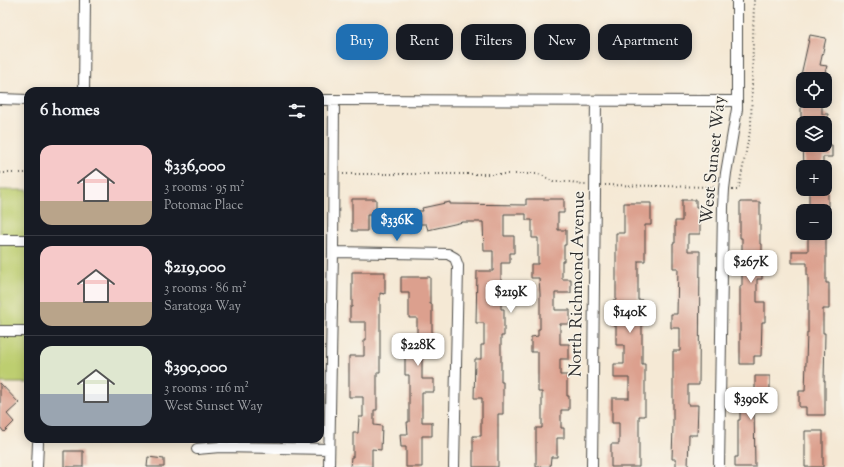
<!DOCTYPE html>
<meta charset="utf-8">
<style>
body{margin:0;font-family:"Sorts Mill Goudy",serif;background:#20242c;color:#f1f3f6;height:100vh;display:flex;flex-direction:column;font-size:15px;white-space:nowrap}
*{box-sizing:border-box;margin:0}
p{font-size:13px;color:#9ea1a6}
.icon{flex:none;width:22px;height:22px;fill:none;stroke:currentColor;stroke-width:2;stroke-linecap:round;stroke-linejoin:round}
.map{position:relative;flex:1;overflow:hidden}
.drawer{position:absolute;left:24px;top:87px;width:300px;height:356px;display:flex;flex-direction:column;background:#171b24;border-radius:12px;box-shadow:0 2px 10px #0003}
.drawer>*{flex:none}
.hud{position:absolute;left:336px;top:24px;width:380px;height:36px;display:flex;gap:8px}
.tools{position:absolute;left:796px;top:72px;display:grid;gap:8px}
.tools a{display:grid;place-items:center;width:36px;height:36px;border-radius:8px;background:#171b24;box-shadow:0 2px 10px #0003;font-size:20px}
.price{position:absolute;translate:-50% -34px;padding:0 9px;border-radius:8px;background:#fff;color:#222;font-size:13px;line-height:26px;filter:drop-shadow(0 1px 2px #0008)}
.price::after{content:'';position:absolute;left:50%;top:24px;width:12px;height:9px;margin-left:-6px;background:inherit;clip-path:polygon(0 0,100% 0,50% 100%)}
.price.current{background:#1f6fb2;color:#fff}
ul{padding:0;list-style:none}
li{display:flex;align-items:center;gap:12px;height:100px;padding:0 16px}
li+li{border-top:1px solid #363941}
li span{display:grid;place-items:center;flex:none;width:112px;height:80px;border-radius:12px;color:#555}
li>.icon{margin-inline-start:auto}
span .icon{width:48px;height:48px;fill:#fffc;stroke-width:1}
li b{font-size:17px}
h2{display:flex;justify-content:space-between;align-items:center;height:48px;padding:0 16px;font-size:17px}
.pill{padding:0 14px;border-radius:12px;background:#171b24;box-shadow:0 2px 10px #0003;font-size:14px;line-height:36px}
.pill.current{background:#1f6fb2;color:#fff}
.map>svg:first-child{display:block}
.green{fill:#bdce70;stroke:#747c4e}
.building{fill:#dca08e}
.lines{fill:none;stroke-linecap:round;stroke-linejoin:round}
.minor-casing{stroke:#494844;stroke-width:12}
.path{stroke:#494844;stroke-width:2;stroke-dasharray:1 3;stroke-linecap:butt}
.minor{stroke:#fff;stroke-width:10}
.labels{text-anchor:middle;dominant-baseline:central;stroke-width:3;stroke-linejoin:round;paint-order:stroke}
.street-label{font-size:17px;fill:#2b2b2b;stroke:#f7f3e8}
</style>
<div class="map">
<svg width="844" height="467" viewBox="0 0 844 467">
<rect width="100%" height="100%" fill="#f7f3e8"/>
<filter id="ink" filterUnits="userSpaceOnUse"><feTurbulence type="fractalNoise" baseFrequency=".025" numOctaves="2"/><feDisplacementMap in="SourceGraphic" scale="8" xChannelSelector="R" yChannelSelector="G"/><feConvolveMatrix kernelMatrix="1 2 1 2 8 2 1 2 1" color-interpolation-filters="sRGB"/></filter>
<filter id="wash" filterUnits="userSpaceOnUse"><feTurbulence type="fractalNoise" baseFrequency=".012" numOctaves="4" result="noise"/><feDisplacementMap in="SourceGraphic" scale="16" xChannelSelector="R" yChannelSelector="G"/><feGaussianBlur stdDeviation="0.9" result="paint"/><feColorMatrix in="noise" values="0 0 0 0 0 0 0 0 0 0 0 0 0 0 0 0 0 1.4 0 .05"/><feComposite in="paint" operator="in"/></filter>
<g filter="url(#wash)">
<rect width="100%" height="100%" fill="#f5e9d5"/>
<path class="green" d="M 0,190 L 28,190 L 28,383 L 0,383 Z"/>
<g id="blocks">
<path class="building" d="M 810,35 L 826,38 L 820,65 L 827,66 L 823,79 L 817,79 L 801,75 Z
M 801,101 L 822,101 L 822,114 L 828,114 L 828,123 L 801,123 Z
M 803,145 L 832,145 L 832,157 L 823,157 L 823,167 L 804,167 Z
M 809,189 L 828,189 L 828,211 L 809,211 Z
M 352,199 L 376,199 L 376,215 L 367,215 L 367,231 L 352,231 Z
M 526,199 L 564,199 L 564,213 L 558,213 L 558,230 L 566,230 L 566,245 L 564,245 L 564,261 L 562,261 L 562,279 L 571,279 L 571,293 L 555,293 L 555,310 L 570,310 L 570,324 L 560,324 L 560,344 L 569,344 L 569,359 L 560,359 L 560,375 L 567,375 L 567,396 L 569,396 L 569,410 L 561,410 L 561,428 L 564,428 L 564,438 L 557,438 L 557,457 L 551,457 L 550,467 L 536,467 L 536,428 L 542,428 L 542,392 L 538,392 L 538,352 L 531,352 L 531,337 L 538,336 L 538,329 L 540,329 L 540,294 L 539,278 L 531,278 L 531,264 L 538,264 L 538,238 L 532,238 L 532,220 L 526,220 L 526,214 L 504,214 L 504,236 L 514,236 L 514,253 L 510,253 L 510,263 L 501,263 L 501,309 L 504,309 L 504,336 L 501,336 L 501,382 L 503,382 L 503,414 L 498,414 L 498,467 L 473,467 L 473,436 L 481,436 L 481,418 L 482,418 L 482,398 L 474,398 L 475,359 L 481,359 L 481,345 L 484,345 L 484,323 L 476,323 L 477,271 L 493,271 L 493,251 L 484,251 L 483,222 L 463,222 L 428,230 L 426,224 L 411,224 L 411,232 L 401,232 L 401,230 L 384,230 L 384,211 L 423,211 L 422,208 L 450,202 L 450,204 L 526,205 Z
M 682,200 L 696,200 L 696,207 L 700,207 L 700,234 L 688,234 L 688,251 L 700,251 L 699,385 L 688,385 L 688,405 L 698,405 L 697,435 L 689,435 L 688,467 L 676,467 L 676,459 L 672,459 L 673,425 L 673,351 L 680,351 L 680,328 L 671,328 L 671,314 L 677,314 L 678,268 L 673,268 L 673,243 L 675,243 L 675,221 L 682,221 Z
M 740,202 L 760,202 L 760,244 L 762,244 L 762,279 L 757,279 L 757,302 L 765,302 L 765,322 L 762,322 L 761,356 L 754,356 L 754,364 L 740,364 L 740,286 L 742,286 L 742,238 L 740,238 Z
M 624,203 L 651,203 L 651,225 L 645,225 L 645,261 L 638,261 L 638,300 L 642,300 L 642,364 L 645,364 L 645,416 L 639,416 L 639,467 L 611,467 L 611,444 L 619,444 L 619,423 L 612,423 L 612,398 L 629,398 L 629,378 L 614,378 L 614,364 L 624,364 L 624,345 L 616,345 L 616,325 L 613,325 L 613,300 L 616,300 L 616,233 L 624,233 Z
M 808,238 L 826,238 L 826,283 L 829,283 L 829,309 L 823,309 L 823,333 L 825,333 L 824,381 L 825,381 L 825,415 L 806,415 L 806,407 L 799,407 L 799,391 L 805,391 L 807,333 L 808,333 L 808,275 L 807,275 L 807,263 L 792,263 L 792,251 L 808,251 Z
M 352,272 L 385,272 L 385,294 L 380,293 L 380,372 L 377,372 L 377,410 L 374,410 L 374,425 L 382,426 L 381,450 L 372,449 L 372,467 L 350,467 L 351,457 L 353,457 L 353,433 L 358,433 L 359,417 L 363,417 L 363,397 L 349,397 L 349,356 L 364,356 L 364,340 L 366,340 L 366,322 L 350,322 L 350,307 L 352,307 Z
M 401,277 L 430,277 L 430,304 L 432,304 L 432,354 L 422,354 L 422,379 L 434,379 L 434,392 L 422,392 L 422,422 L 432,422 L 432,436 L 422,436 L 422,467 L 406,467 L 406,447 L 401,447 L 400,434 L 408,434 L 407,422 L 409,422 L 409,375 L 405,375 L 405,341 L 417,341 L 417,318 L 409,318 L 409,293 L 401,293 Z
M 755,376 L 770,376 L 770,406 L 754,406 L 755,467 L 735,467 L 735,457 L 738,457 L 738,420 L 740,420 L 740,392 L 755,392 Z
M 0,383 L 19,403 L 7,414 L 14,422 L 4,432 L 0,427 Z
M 805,431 L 823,431 L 823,467 L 805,467 Z
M 64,451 L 83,451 L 83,467 L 64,467 Z
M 148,457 L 164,459 L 164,467 L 147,467 Z"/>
</g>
</g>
<g filter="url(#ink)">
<use href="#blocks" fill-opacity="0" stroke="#494844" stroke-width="1"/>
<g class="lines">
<g class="minor-casing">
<path id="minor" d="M 84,91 L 85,0
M 0,99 L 28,100
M 320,100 L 737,101
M 0,240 L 28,240
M 333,252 L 448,254 L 455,258 L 458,266 L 454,467
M 0,331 L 28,331
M 197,449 L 220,447 L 329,449
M 37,467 L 38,443
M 329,467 L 333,252 L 334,100
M 592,467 L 596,101
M 719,467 L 723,207 L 724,189 L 726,173 L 737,109 L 737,0"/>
</g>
<path class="path" d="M 0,173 L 28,173
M 320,173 L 325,173
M 343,174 L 538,174 L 542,175 L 553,182 L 572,182 L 582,185 L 586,185
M 605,185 L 714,187
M 732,190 L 738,190 L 739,187 L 751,126 L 754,0"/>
<use href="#minor" class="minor"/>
</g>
</g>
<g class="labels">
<g class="street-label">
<text transform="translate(714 160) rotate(-84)">West Sunset Way</text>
<text transform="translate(578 284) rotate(-89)">North Richmond Avenue</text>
</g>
</g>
</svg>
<div class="tools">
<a><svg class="icon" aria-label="locate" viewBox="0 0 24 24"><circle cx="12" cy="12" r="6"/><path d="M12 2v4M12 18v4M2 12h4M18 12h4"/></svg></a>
<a><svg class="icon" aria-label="layers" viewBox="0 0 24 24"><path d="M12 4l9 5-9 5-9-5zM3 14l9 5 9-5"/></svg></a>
<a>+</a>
<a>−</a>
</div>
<b class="price current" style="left:397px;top:242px">$336K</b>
<b class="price" style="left:751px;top:284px">$267K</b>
<b class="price" style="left:511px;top:314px">$219K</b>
<b class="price" style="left:630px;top:334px">$140K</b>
<b class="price" style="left:418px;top:367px">$228K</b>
<b class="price" style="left:751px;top:421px">$390K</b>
<div class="hud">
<a class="pill current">Buy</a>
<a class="pill">Rent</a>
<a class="pill">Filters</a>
<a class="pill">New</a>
<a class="pill">Apartment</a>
</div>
<section class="drawer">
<h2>6 homes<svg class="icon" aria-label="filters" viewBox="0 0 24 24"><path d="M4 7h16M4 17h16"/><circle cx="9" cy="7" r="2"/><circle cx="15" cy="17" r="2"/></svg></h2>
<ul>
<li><span style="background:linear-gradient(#f6c9c9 70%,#b9a48a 0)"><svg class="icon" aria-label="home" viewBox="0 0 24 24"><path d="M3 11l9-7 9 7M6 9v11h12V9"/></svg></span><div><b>$336,000</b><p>3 rooms · 95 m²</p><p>Potomac Place</p></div></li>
<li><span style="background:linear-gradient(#f6c9c9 70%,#b9a48a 0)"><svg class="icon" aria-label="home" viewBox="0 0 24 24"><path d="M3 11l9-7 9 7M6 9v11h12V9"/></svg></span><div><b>$219,000</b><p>3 rooms · 86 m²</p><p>Saratoga Way</p></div></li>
<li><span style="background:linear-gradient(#dfe7d0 60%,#9aa5b1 0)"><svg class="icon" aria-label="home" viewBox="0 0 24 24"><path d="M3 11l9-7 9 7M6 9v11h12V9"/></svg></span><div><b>$390,000</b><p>3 rooms · 116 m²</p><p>West Sunset Way</p></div></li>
</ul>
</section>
</div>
